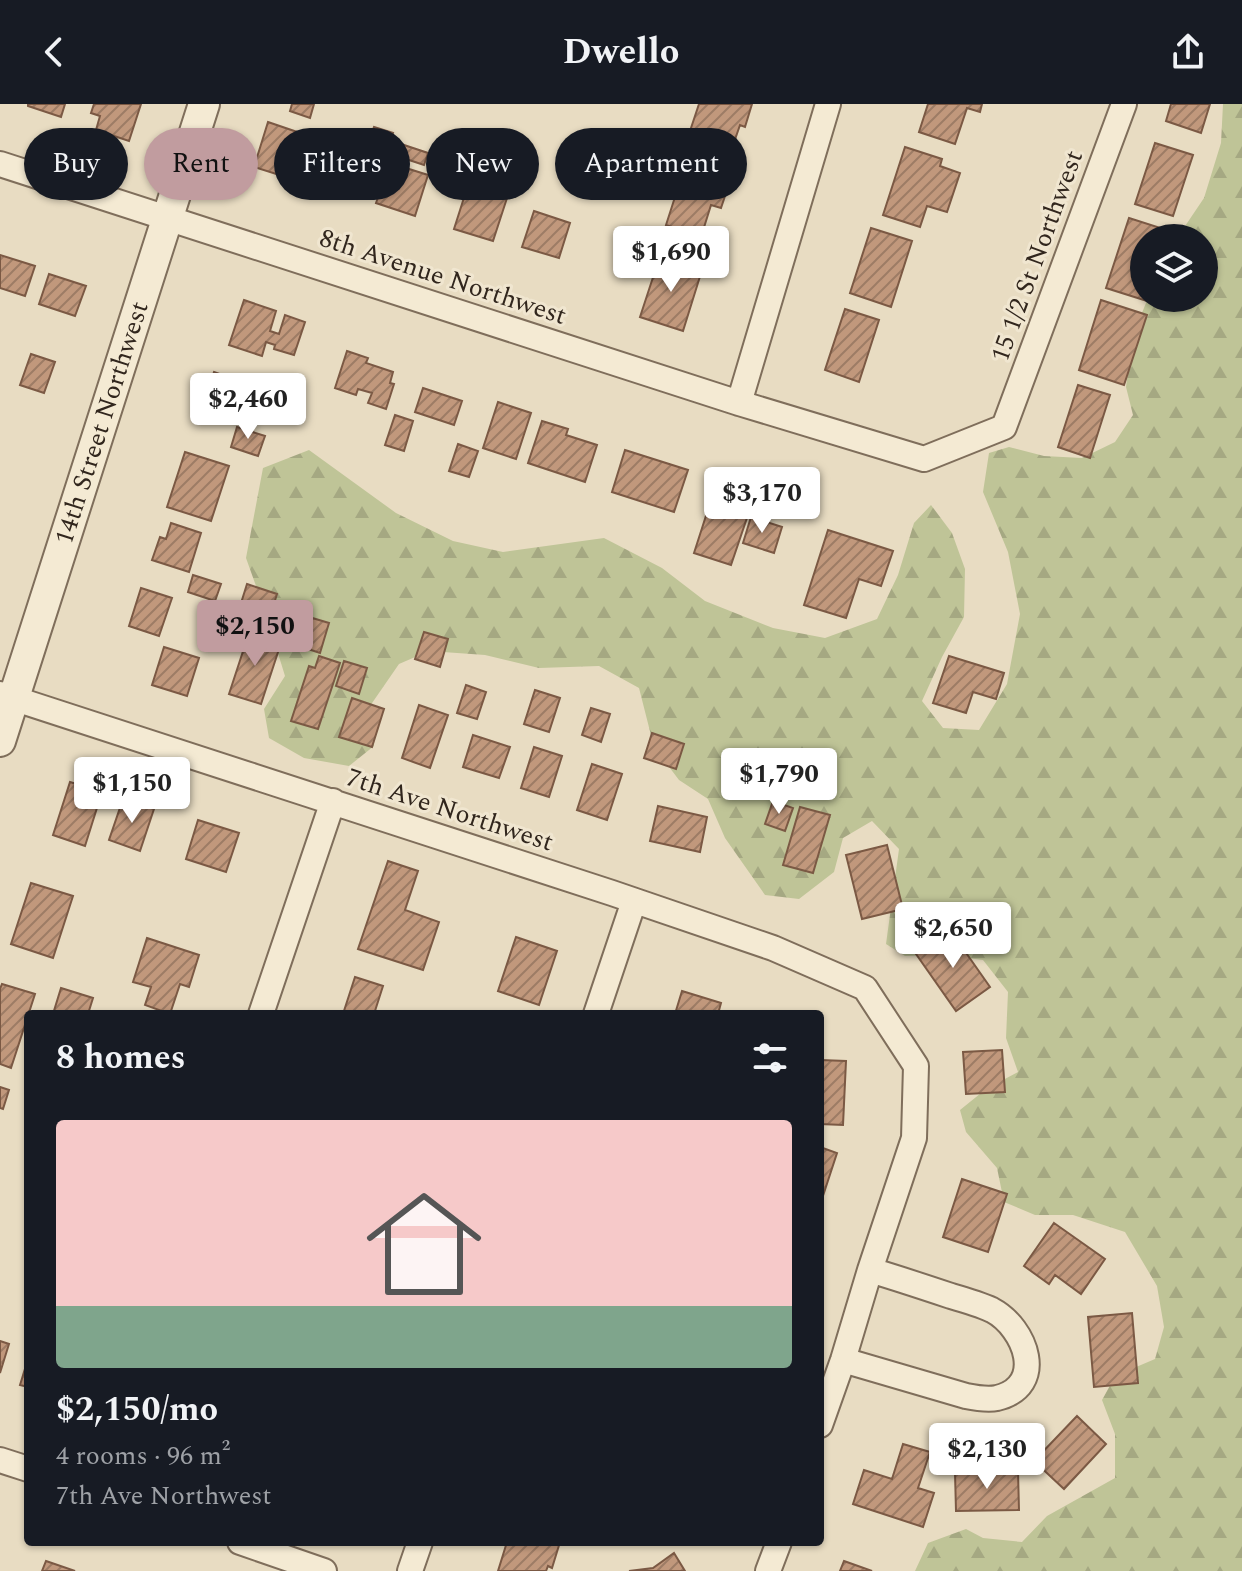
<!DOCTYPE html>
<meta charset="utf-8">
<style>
body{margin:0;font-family:Spectral,serif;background:#242831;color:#f1f3f6;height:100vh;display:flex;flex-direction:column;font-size:30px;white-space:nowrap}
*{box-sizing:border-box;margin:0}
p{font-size:26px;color:#9ea1a6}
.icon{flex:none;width:44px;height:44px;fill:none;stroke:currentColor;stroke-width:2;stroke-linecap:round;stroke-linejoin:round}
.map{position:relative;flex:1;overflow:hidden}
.details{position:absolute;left:24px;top:906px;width:800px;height:536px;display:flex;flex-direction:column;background:#171b24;border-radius:8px;box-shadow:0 2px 6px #0004}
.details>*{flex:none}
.banner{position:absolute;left:24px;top:24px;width:800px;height:72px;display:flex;gap:16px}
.controls{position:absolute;left:1130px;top:120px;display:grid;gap:16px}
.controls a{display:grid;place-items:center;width:88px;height:88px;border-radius:50%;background:#171b24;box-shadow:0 2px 6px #0004;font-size:40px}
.price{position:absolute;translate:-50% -68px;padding:0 18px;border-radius:8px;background:#fff;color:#222;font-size:26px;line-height:52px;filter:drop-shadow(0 2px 4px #0008)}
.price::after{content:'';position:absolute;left:50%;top:48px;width:24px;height:18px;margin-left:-12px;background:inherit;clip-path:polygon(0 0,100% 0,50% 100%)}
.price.current{background:#c19c9f;color:#111}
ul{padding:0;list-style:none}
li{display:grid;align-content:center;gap:16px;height:424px;padding:0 32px}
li+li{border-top:2px solid #363941}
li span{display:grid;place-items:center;height:248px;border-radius:8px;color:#555}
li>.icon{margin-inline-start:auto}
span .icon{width:144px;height:144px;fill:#fffc;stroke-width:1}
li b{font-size:34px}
h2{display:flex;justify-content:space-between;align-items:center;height:96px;padding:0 32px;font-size:34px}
.tag{padding:0 28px;border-radius:36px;background:#171b24;box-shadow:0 2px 6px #0004;font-size:28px;line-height:72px}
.tag.current{background:#c19c9f;color:#111}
header{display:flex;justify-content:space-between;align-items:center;height:104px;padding:0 32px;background:#171b24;font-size:36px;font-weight:700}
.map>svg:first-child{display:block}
.forest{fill:url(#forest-firs)}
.building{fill:url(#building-hatch);stroke:#7b5944;stroke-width:2}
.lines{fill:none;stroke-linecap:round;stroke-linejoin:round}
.minor-casing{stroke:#7f6e5b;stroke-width:28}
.tertiary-casing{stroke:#7f6e5b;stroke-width:34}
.minor{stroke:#f4ead3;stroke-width:24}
.tertiary{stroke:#f4ead3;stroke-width:30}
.labels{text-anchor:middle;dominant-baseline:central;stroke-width:6;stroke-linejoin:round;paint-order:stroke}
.street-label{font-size:26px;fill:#31261d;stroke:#f0e6d0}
</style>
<header><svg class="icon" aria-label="back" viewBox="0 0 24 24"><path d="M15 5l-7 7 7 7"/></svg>Dwello<svg class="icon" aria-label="share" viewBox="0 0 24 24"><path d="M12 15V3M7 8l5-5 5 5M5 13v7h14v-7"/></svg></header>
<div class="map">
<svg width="1242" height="1467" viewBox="0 0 1242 1467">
<defs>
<pattern id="forest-firs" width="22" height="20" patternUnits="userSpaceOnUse" patternTransform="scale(2)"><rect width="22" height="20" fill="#bfc497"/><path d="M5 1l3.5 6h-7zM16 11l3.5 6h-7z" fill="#a5a882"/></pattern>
<pattern id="building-hatch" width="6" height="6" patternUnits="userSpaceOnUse" patternTransform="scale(2)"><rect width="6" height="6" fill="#c1987c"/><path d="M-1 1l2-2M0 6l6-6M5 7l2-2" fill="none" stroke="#9d7c65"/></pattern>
</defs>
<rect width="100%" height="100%" fill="#e8dcc2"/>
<path class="forest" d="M 1223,0 L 1242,0 L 1242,1467 L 915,1467 L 928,1439 L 966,1425 L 983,1434 L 1022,1438 L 1047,1412 L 1115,1374 L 1115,1330 L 1102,1296 L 1115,1272 L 1155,1255 L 1164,1223 L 1157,1182 L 1125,1128 L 1073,1111 L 1035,1111 L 1004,1098 L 997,1064 L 966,1028 L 960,1006 L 986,985 L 1018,968 L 1006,934 L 1008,888 L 983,856 L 943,851 L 905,852 L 886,840 L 899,745 L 872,717 L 843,734 L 834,768 L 799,795 L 765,791 L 725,734 L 708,695 L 679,676 L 654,643 L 639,584 L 599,562 L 539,564 L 485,551 L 429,547 L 399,560 L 370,602 L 374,642 L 349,662 L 304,654 L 269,634 L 264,605 L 285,572 L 265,507 L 246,454 L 263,364 L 309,346 L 396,409 L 453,437 L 503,448 L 604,434 L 662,464 L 705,497 L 773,524 L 825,534 L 877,515 L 898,471 L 914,419 L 931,401 L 952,429 L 965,465 L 964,513 L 942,553 L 922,597 L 943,624 L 979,626 L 1007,580 L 1020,510 L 1008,448 L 983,388 L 989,349 L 1009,343 L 1044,352 L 1082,354 L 1115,338 L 1133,311 L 1126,283 L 1133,231 L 1148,194 L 1204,194 L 1204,134 L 1177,134 L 1204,94 L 1221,39 Z"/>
<path class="building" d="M 28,0 L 65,0 L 61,13 L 28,2 Z
M 94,0 L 141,0 L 129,37 L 96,26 L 100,12 L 91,9 Z
M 292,0 L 314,0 L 310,14 L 290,7 Z
M 699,0 L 752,0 L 745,23 L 740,21 L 730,50 L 687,36 Z
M 928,0 L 982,0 L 980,8 L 967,4 L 955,40 L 919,28 Z
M 1171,0 L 1210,0 L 1201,29 L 1166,17 Z
M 268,18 L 303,30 L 289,74 L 254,63 Z
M 374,23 L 393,29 L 386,51 L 366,45 Z
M 455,36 L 481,44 L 472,70 L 447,62 Z
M 1155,39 L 1193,51 L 1173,112 L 1135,100 Z
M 337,40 L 362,48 L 352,81 L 326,73 Z
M 401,40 L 428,49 L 424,61 L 397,52 Z
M 905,43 L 942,55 L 940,62 L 960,69 L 947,108 L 927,102 L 920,123 L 883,111 Z
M 390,59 L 428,71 L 415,112 L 376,99 Z
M 684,65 L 729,80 L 721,104 L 711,101 L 701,133 L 666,121 Z
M 469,78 L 508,91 L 493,137 L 454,125 Z
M 534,107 L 570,119 L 559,154 L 522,143 Z
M 1129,114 L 1170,127 L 1167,134 L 1144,134 L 1144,194 L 1148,194 L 1147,197 L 1106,184 Z
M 871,124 L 912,137 L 891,203 L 850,189 Z
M 0,151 L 35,162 L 25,192 L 0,184 Z
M 660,152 L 702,166 L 683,227 L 640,213 Z
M 49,170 L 86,182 L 75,212 L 39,200 Z
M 244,196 L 276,207 L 270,227 L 279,230 L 285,211 L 305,218 L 294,251 L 274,245 L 275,241 L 266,238 L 262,252 L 229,241 Z
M 1101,196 L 1147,211 L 1124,281 L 1079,266 Z
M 845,205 L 879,216 L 859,278 L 825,266 Z
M 347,247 L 368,254 L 366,259 L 393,268 L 390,279 L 394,280 L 386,305 L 368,299 L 372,289 L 358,285 L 356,291 L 335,284 Z
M 31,250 L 55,258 L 44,289 L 20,281 Z
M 214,268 L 242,278 L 230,317 L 201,308 Z
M 1078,281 L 1110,291 L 1090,354 L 1058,343 Z
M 423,284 L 462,297 L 454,321 L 415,308 Z
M 498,298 L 531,309 L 516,355 L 483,344 Z
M 395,311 L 413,317 L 404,347 L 385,341 Z
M 542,317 L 568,325 L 566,331 L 597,341 L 585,378 L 528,359 Z
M 237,323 L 265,332 L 258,352 L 231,343 Z
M 458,340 L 478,347 L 469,373 L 449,367 Z
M 625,346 L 688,366 L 674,408 L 612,388 Z
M 185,348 L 229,362 L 211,417 L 167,403 Z
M 713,390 L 751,402 L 731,461 L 694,449 Z
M 751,413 L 782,423 L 774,449 L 743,439 Z
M 171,419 L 201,429 L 189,468 L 152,456 L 160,433 L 166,435 Z
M 828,426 L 893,447 L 881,482 L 859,475 L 846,514 L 804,501 Z
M 193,471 L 221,480 L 215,497 L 188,488 Z
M 247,480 L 277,490 L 267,522 L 237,512 Z
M 141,484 L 172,494 L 159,532 L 129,522 Z
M 299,510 L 329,519 L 320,549 L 290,539 Z
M 424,528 L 448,535 L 440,563 L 415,555 Z
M 249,529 L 281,539 L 261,600 L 229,590 Z
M 164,543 L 199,554 L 187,592 L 152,581 Z
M 319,552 L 340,559 L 318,625 L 291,617 L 309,562 L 315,564 Z
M 949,552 L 1004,569 L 996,595 L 973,588 L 966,609 L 933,599 Z
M 344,557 L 367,564 L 359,590 L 336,582 Z
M 466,581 L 486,588 L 477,615 L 457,609 Z
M 535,586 L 560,594 L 549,628 L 524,620 Z
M 352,594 L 384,605 L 372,643 L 339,633 Z
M 419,601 L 448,611 L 430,664 L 402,654 Z
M 591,604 L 610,610 L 601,638 L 582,631 Z
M 652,629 L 684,640 L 676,665 L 644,654 Z
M 473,631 L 510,643 L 499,674 L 463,663 Z
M 534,643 L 562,652 L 549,693 L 521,684 Z
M 592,660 L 622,670 L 607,716 L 577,706 Z
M 70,678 L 102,688 L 85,742 L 53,731 Z
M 123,695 L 154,705 L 140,747 L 109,736 Z
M 773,697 L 793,704 L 785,727 L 765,720 Z
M 658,702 L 707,713 L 700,748 L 650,737 Z
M 800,703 L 830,711 L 813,769 L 783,761 Z
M 198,716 L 239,729 L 226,768 L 186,755 Z
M 887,741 L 903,805 L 862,815 L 846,751 Z
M 388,757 L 418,767 L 405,806 L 439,818 L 423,866 L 358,845 Z
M 31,779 L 73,792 L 53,854 L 11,840 Z
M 950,826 L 990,883 L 956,907 L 916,850 Z
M 516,833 L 557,847 L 539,901 L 498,887 Z
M 147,834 L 199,851 L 189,883 L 180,880 L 170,910 L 145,901 L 151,883 L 133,878 Z
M 355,873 L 383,882 L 374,910 L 343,910 Z
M 2,880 L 35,890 L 11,964 L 0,960 L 0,885 Z
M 61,884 L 93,894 L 88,910 L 53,910 Z
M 682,887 L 721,899 L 718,910 L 675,910 Z
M 1002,946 L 1005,988 L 966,990 L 963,948 Z
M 820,956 L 846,957 L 843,1021 L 820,1020 Z
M 0,983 L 9,986 L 3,1005 L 0,1004 Z
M 820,1043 L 837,1049 L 820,1101 Z
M 962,1075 L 1007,1090 L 988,1148 L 943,1133 Z
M 1054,1119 L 1105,1155 L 1081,1190 L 1055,1171 L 1049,1180 L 1024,1162 Z
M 1132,1209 L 1138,1279 L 1094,1283 L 1088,1213 Z
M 0,1237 L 9,1240 L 0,1269 Z
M 28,1255 L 28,1283 L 20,1281 Z
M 1077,1312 L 1106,1340 L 1064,1385 L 1034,1357 Z
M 903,1340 L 930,1348 L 918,1384 L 934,1389 L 923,1423 L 853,1400 L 864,1366 L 892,1375 Z
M 1018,1367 L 1019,1406 L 956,1407 L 955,1369 Z
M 507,1438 L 560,1438 L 552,1464 L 548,1462 L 546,1467 L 498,1467 Z
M 674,1449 L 685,1467 L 629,1467 L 653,1464 Z
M 46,1457 L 75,1467 L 42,1467 Z
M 844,1457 L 872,1467 L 840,1467 Z"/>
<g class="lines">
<g class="minor-casing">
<path id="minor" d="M 0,60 L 739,299 L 924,355 L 1004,323 L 1124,0
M 739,299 L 828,0
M 0,590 L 612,789 L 773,844 L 865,884 L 916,962 L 914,1034 L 870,1166 L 843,1256 L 820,1321
M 261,910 L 333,697
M 596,910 L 634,797
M 843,1256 L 966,1292 C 976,1294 987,1296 997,1294 C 1047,1282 1026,1224 992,1206 C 979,1200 965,1196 951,1192 C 924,1183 897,1174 870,1166
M 0,1356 L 28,1365
M 240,1438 L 324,1467
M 410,1467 L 420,1438
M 768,1467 L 779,1438"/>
</g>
<g class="tertiary-casing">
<g id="tertiary">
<path id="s1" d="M 0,637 L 204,0"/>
</g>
</g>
<use href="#minor" class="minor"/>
<use href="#tertiary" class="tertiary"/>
</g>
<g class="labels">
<g class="street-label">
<text transform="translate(1037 152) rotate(-70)">15 1/2 St Northwest</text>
<text transform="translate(443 173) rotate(18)">8th Avenue Northwest</text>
<text stroke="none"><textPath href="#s1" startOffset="334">14th Street Northwest</textPath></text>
<text transform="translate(450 706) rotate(18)">7th Ave Northwest</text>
</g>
</g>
</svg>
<div class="controls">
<a><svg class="icon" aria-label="layers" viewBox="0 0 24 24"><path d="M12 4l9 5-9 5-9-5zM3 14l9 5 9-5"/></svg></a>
</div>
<b class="price" style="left:671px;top:190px">$1,690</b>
<b class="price" style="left:248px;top:337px">$2,460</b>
<b class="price" style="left:762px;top:431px">$3,170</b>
<b class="price current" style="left:255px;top:564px">$2,150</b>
<b class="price" style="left:779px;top:712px">$1,790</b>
<b class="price" style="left:132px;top:721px">$1,150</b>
<b class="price" style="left:953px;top:866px">$2,650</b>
<b class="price" style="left:987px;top:1387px">$2,130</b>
<div class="banner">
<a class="tag">Buy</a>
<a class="tag current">Rent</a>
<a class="tag">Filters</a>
<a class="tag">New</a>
<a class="tag">Apartment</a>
</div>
<section class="details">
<h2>8 homes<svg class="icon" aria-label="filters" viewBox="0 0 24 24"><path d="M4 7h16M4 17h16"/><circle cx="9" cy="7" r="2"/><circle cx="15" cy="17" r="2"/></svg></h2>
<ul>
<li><span style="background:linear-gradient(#f6c9c9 75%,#7fa58c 0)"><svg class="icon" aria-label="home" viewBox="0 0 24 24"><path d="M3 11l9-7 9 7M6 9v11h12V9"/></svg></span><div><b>$2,150/mo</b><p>4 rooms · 96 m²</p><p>7th Ave Northwest</p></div></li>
</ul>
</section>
</div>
